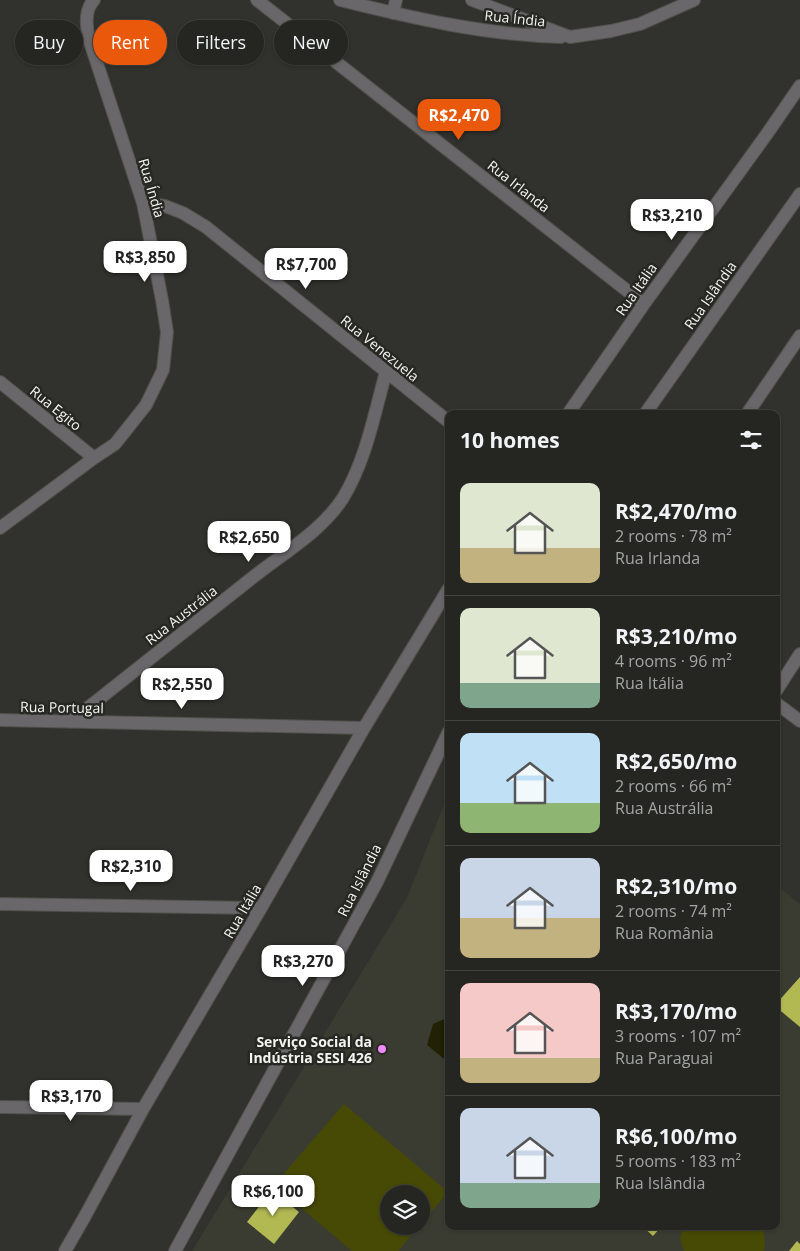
<!DOCTYPE html>
<meta charset="utf-8">
<style>
body{margin:0;font-family:"Open Sans",sans-serif;background:#31322f;color:#f1f3f6;height:100vh;display:flex;flex-direction:column;font-size:19px;white-space:nowrap}
*{box-sizing:border-box;margin:0}
p{font-size:16px;color:#a3a5a5}
.icon{flex:none;width:28px;height:28px;fill:none;stroke:currentColor;stroke-width:2;stroke-linecap:round;stroke-linejoin:round}
.map{position:relative;flex:1;overflow:hidden}
.drawer{position:absolute;left:445px;top:410px;width:335px;height:820px;display:flex;flex-direction:column;background:#252622;border-radius:10px;box-shadow:0 1px 4px #0004,0 0 0 1px #424340}
.drawer>*{flex:none}
.hud{position:absolute;left:15px;top:20px;width:355px;height:45px;display:flex;gap:10px}
.buttons{position:absolute;left:380px;top:1185px;display:grid;gap:10px}
.buttons a{display:grid;place-items:center;width:50px;height:50px;border-radius:50%;background:#252622;box-shadow:0 1px 4px #0004,0 0 0 1px #424340;font-size:25px}
.price{position:absolute;translate:-50% -42px;padding:0 11px;border-radius:10px;background:#fff;color:#222;font-size:16px;line-height:32px;filter:drop-shadow(0 1px 2px #0008)}
.price::after{content:'';position:absolute;left:50%;top:30px;width:15px;height:11px;margin-left:-8px;background:inherit;clip-path:polygon(0 0,100% 0,50% 100%)}
.price.selected{background:#ea580c;color:#fff}
ul{padding:0;list-style:none}
li{display:flex;align-items:center;gap:15px;height:125px;padding:0 15px}
li+li{border-top:1px solid #424340}
li span{display:grid;place-items:center;flex:none;width:140px;height:100px;border-radius:10px;color:#555}
li>.icon{margin-inline-start:auto}
span .icon{width:60px;height:60px;fill:#fffc;stroke-width:1}
li b{font-size:21px}
h2{display:flex;justify-content:space-between;align-items:center;height:60px;padding:0 15px;font-size:21px}
.tag{padding:0 18px;border-radius:22px;background:#252622;box-shadow:0 1px 4px #0004,0 0 0 1px #424340;font-size:18px;line-height:45px}
.tag.selected{background:#ea580c;color:#fff}
.map>svg:first-child{display:block}
.built{fill:#3b3c31;fill-rule:evenodd}
.green{fill:#474a04}
.water{fill:#212203}
.building{fill:#b2b953}
.lines{fill:none;stroke-linecap:round;stroke-linejoin:round}
.street-casing{stroke:#50514c;stroke-width:14}
.street{stroke:#696769;stroke-width:12}
.poi-dot{fill:#ef8bf7;stroke:#272823;stroke-width:2}
.labels{text-anchor:middle;dominant-baseline:central;stroke-width:5;stroke-linejoin:round;paint-order:stroke}
.street-label{font-size:14px;fill:#f4f5f1;stroke:#272823}
.poi-label{font-size:14px;font-weight:bold;fill:#f4f5f1;stroke:#272823;text-anchor:end}
</style>
<div class="map">
<svg width="800" height="1251" viewBox="0 0 800 1251">
<rect width="100%" height="100%" fill="#31322d"/>
<path class="built" d="M 449,792 L 449,1226 L 776,1226 L 776,885 L 800,904 L 800,1251 L 192,1251 L 407,898 ZM 389,1194 L 421,1194 L 421,1226 L 389,1226 Z"/>
<path class="green" d="M 344,1104 L 448,1192 L 421,1224 L 421,1194 L 389,1194 L 389,1226 L 419,1226 L 398,1251 L 352,1251 L 274,1185 Z
M 683,1226 L 762,1226 C 764,1235 766,1242 764,1251 L 684,1251 L 680,1239 Z"/>
<path class="water" d="M 449,1017 L 449,1063 L 427,1045 L 433,1024 Z"/>
<path class="building" d="M 800,977 L 800,1027 L 776,1007 L 776,1004 Z
M 272,1190 L 299,1212 L 274,1244 L 247,1222 Z
M 642,1226 L 662,1226 L 653,1236 Z
M 797,1241 L 800,1244 L 800,1251 L 789,1251 Z"/>
<g class="lines">
<g class="street-casing">
<path id="street" d="M 257,0 L 644,304
M 340,0 C 412,18 486,35 561,37
M 472,0 L 570,37 L 611,31 L 640,24 L 694,0
M 393,13 L 396,0
M 143,203 L 165,206 L 183,213 L 206,227 L 449,422
M 0,382 L 94,458
M 568,414 L 644,304 L 769,131 L 800,86
M 645,414 L 800,194
M 747,414 L 800,336
M 0,528 L 94,458 L 115,444 L 146,405 L 163,370 L 167,332 L 162,300 L 143,203 L 89,39 C 86,26 84,10 94,0
M 776,691 L 800,654
M 776,703 L 800,721
M 0,720 L 364,728
M 70,722 C 131,674 191,626 252,578 C 283,553 321,532 343,498 C 366,460 374,415 386,372
M 0,904 L 261,908
M 0,1107 L 143,1109
M 65,1251 L 84,1218 L 143,1109 L 261,908 L 364,728 L 449,588
M 175,1251 L 377,882 L 449,731"/>
</g>
<use href="#street" class="street"/>
</g>
<circle class="poi-dot" cx="382" cy="1049" r="5"/>
<g class="labels">
<g class="street-label">
<text transform="translate(515 18) rotate(6)">Rua Índia</text>
<text transform="translate(519 186) rotate(38)">Rua Irlanda</text>
<text transform="translate(152 188) rotate(74)">Rua Índia</text>
<text transform="translate(636 289) rotate(-55)">Rua Itália</text>
<text transform="translate(710 295) rotate(-55)">Rua Islândia</text>
<text transform="translate(380 348) rotate(39)">Rua Venezuela</text>
<text transform="translate(56 408) rotate(39)">Rua Egito</text>
<text transform="translate(181 615) rotate(-38)">Rua Austrália</text>
<text transform="translate(62 707) rotate(1)">Rua Portugal</text>
<text transform="translate(359 880) rotate(-63)">Rua Islândia</text>
<text transform="translate(242 911) rotate(-60)">Rua Itália</text>
</g>
<g class="poi-label">
<text x="372" y="1041">Serviço Social da<tspan x="372" dy="16">Indústria SESI 426</tspan></text>
</g>
</g>
</svg>
<div class="buttons">
<a><svg class="icon" aria-label="layers" viewBox="0 0 24 24"><path d="M12 4l9 5-9 5-9-5zM3 14l9 5 9-5"/></svg></a>
</div>
<b class="price selected" style="left:459px;top:141px">R$2,470</b>
<b class="price" style="left:672px;top:241px">R$3,210</b>
<b class="price" style="left:145px;top:283px">R$3,850</b>
<b class="price" style="left:306px;top:290px">R$7,700</b>
<b class="price" style="left:249px;top:563px">R$2,650</b>
<b class="price" style="left:182px;top:710px">R$2,550</b>
<b class="price" style="left:131px;top:892px">R$2,310</b>
<b class="price" style="left:303px;top:987px">R$3,270</b>
<b class="price" style="left:71px;top:1122px">R$3,170</b>
<b class="price" style="left:273px;top:1217px">R$6,100</b>
<div class="hud">
<a class="tag">Buy</a>
<a class="tag selected">Rent</a>
<a class="tag">Filters</a>
<a class="tag">New</a>
</div>
<section class="drawer">
<h2>10 homes<svg class="icon" aria-label="filters" viewBox="0 0 24 24"><path d="M4 7h16M4 17h16"/><circle cx="9" cy="7" r="2"/><circle cx="15" cy="17" r="2"/></svg></h2>
<ul>
<li><span style="background:linear-gradient(#dfe7d0 65%,#c2b280 0)"><svg class="icon" aria-label="home" viewBox="0 0 24 24"><path d="M3 11l9-7 9 7M6 9v11h12V9"/></svg></span><div><b>R$2,470/mo</b><p>2 rooms · 78 m²</p><p>Rua Irlanda</p></div></li>
<li><span style="background:linear-gradient(#dfe7d0 75%,#7fa58c 0)"><svg class="icon" aria-label="home" viewBox="0 0 24 24"><path d="M3 11l9-7 9 7M6 9v11h12V9"/></svg></span><div><b>R$3,210/mo</b><p>4 rooms · 96 m²</p><p>Rua Itália</p></div></li>
<li><span style="background:linear-gradient(#bfe0f5 70%,#8fb573 0)"><svg class="icon" aria-label="home" viewBox="0 0 24 24"><path d="M3 11l9-7 9 7M6 9v11h12V9"/></svg></span><div><b>R$2,650/mo</b><p>2 rooms · 66 m²</p><p>Rua Austrália</p></div></li>
<li><span style="background:linear-gradient(#c9d6e8 60%,#c2b280 0)"><svg class="icon" aria-label="home" viewBox="0 0 24 24"><path d="M3 11l9-7 9 7M6 9v11h12V9"/></svg></span><div><b>R$2,310/mo</b><p>2 rooms · 74 m²</p><p>Rua România</p></div></li>
<li><span style="background:linear-gradient(#f6c9c9 75%,#c2b280 0)"><svg class="icon" aria-label="home" viewBox="0 0 24 24"><path d="M3 11l9-7 9 7M6 9v11h12V9"/></svg></span><div><b>R$3,170/mo</b><p>3 rooms · 107 m²</p><p>Rua Paraguai</p></div></li>
<li><span style="background:linear-gradient(#c9d6e8 75%,#7fa58c 0)"><svg class="icon" aria-label="home" viewBox="0 0 24 24"><path d="M3 11l9-7 9 7M6 9v11h12V9"/></svg></span><div><b>R$6,100/mo</b><p>5 rooms · 183 m²</p><p>Rua Islândia</p></div></li>
</ul>
</section>
</div>
